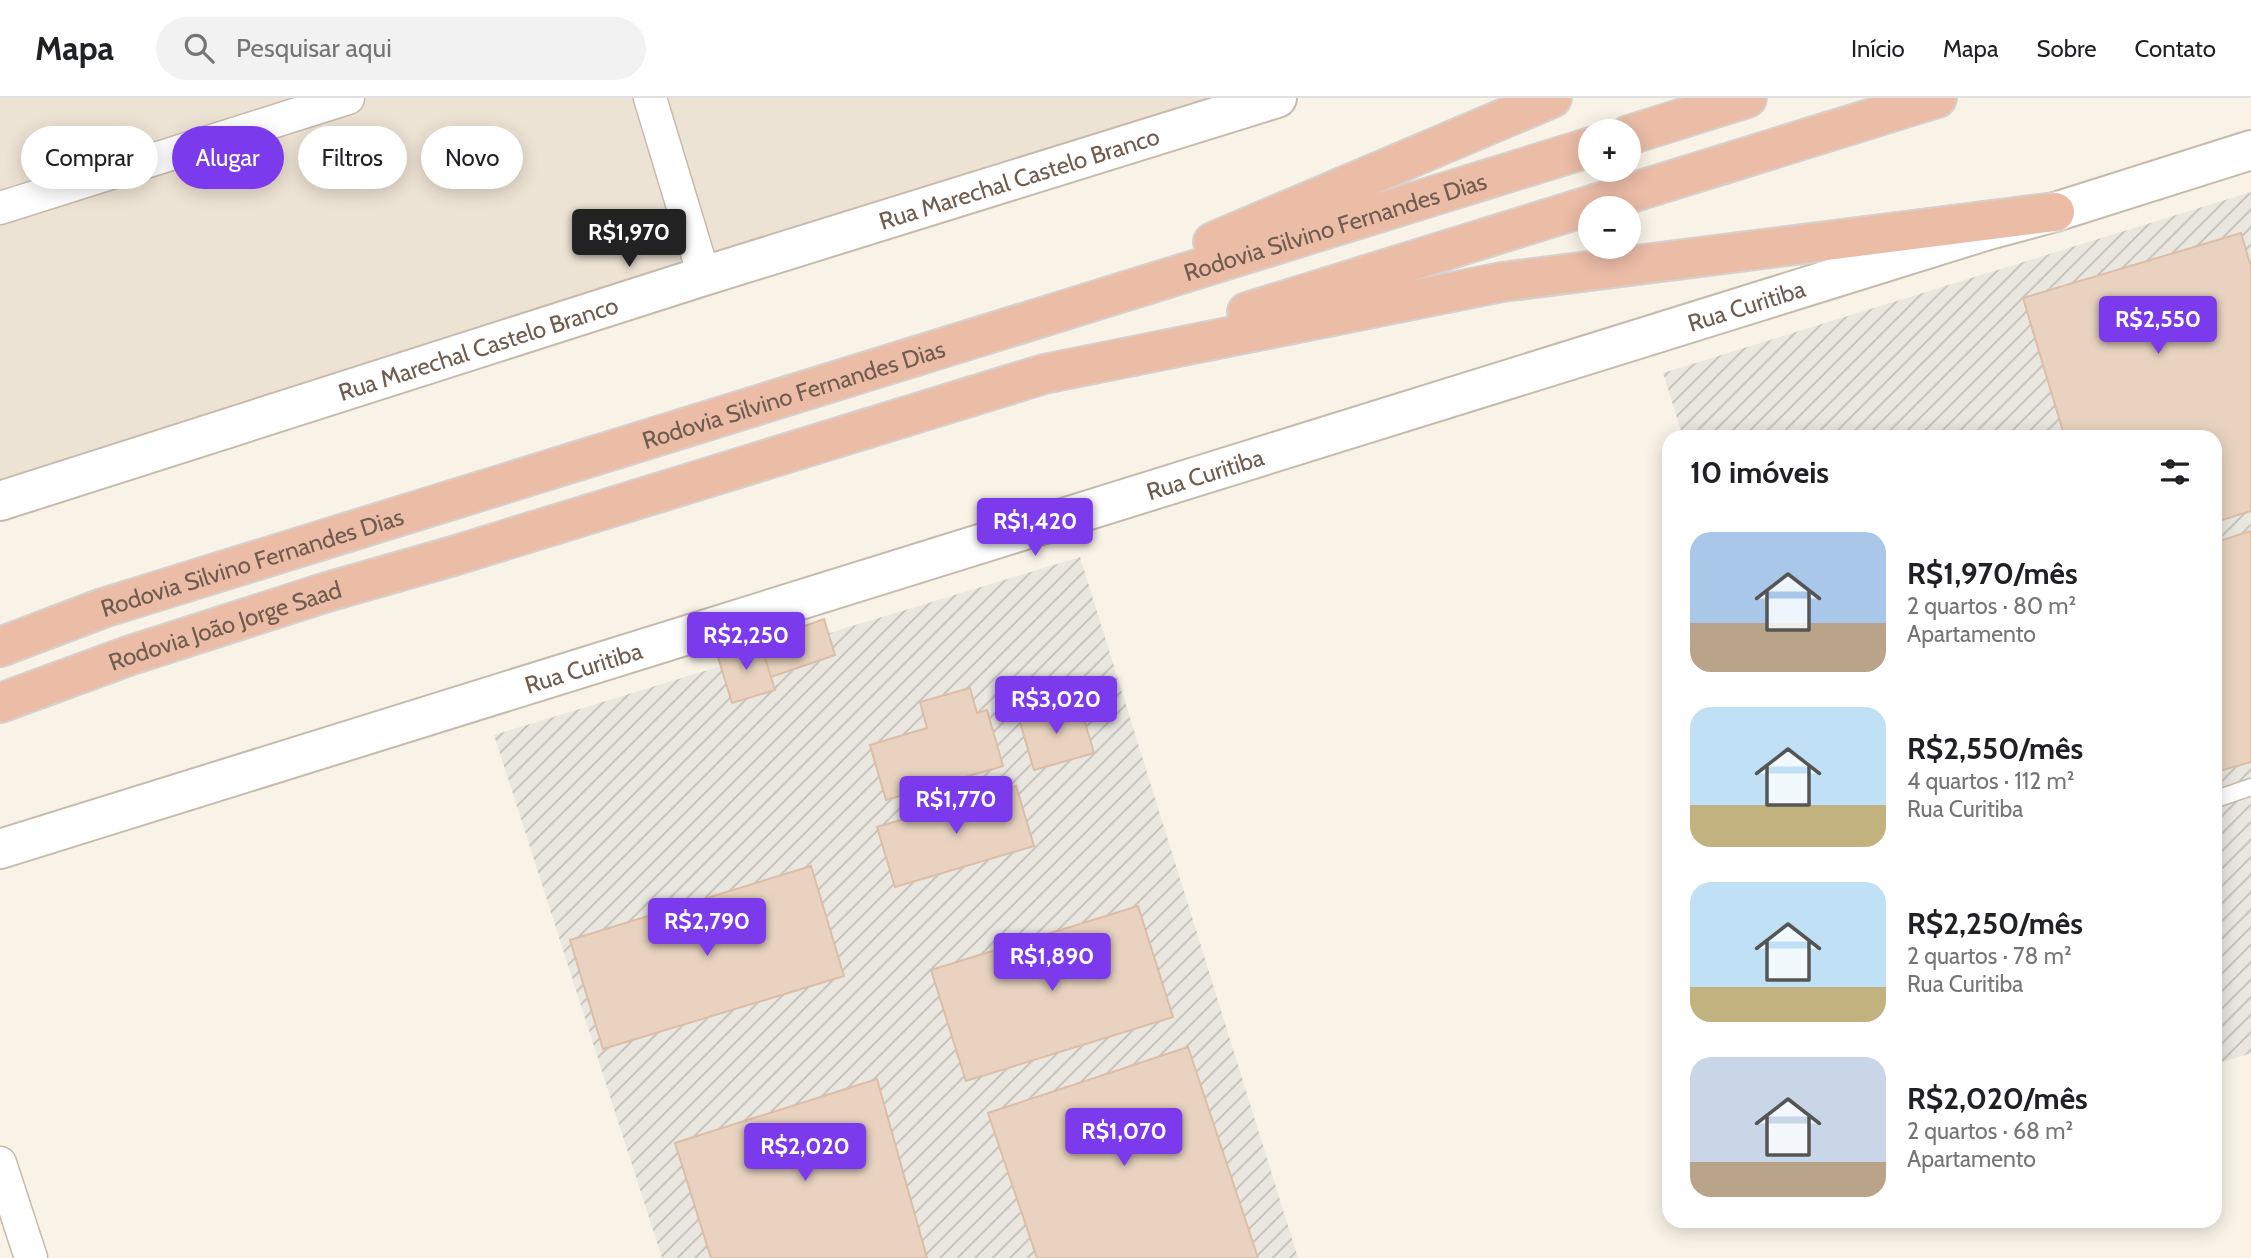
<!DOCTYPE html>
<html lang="pt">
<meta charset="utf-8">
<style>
body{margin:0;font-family:Cabin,sans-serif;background:#f2f2f2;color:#202124;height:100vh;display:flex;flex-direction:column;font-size:26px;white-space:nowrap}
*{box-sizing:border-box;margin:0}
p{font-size:23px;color:#757577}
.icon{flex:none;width:38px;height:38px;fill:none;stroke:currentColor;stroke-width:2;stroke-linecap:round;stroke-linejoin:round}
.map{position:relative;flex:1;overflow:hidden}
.details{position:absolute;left:1662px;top:332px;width:560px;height:798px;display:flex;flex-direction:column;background:#fff;border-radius:21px;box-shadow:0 4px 18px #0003}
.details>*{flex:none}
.hud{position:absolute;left:21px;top:28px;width:665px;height:63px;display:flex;gap:14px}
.fabs{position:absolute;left:1578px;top:21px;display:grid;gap:14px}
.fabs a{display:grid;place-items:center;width:63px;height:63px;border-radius:50%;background:#fff;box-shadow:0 4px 18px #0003;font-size:35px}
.price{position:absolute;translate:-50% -60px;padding:0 16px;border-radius:7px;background:#7c3aed;color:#fff;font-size:23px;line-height:46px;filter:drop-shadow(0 2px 4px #0008)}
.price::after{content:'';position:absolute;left:50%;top:42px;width:21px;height:16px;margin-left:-10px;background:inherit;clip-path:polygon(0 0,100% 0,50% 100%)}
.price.selected{background:#222;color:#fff}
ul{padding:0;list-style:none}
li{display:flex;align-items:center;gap:21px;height:175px;padding:0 28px}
li span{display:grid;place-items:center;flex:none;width:196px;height:140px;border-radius:21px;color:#555}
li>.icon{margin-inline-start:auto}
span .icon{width:84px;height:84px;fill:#fffc;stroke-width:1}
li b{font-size:30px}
h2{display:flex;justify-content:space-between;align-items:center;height:84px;padding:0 28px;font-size:30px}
.tag{padding:0 24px;border-radius:32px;background:#fff;box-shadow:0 4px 18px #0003;font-size:24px;line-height:63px}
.tag.selected{background:#7c3aed;color:#fff}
header{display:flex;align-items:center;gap:42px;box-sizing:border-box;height:98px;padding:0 35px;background:#fff;border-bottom:2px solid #e0e0e0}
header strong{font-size:33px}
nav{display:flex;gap:38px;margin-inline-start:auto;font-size:24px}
.search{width:490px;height:63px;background:#f2f2f2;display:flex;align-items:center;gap:18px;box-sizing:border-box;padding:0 24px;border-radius:38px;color:#757577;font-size:26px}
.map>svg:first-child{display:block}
.residential{fill:#ede3d4}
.industrial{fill:url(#industrial-furrows)}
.building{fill:#e9d3c0;stroke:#dcbda5;stroke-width:2}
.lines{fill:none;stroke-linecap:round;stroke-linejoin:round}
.service-casing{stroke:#c7baad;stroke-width:19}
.minor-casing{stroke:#c7baad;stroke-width:35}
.tertiary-casing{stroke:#c7baad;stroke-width:42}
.motorway-casing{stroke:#d7d1ce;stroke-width:42}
.service{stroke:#fff;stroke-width:16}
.minor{stroke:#fff;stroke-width:32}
.tertiary{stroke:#fff;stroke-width:38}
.motorway{stroke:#ebbca6;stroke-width:38}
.labels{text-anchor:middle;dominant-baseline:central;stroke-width:7;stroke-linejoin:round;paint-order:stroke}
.street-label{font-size:24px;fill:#705c4f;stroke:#fdf7ed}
</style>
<header>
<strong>Mapa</strong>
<div class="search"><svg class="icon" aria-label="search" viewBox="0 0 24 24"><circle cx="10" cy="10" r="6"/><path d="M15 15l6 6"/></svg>Pesquisar aqui</div>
<nav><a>Início</a><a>Mapa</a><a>Sobre</a><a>Contato</a></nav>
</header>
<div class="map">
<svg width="2251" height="1160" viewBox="0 0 2251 1160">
<defs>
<pattern id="industrial-furrows" width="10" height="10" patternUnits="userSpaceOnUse" patternTransform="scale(1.75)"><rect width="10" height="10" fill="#eae6e0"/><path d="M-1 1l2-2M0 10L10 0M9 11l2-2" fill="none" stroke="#c2beb8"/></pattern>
</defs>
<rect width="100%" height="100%" fill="#f9f3e7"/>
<path class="residential" d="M 0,0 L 1277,0 L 0,403 Z"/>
<path class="industrial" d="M 2251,94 L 2251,955 L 2216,966 L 2216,340 L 1683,339 L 1663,275 Z
M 1080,459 L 1298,1160 L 662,1160 L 494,637 Z"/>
<path class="building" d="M 2241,135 L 2251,169 L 2251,413 L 2216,424 L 2216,340 L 2065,340 L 2023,200 Z
M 2251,433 L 2251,664 L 2216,674 L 2216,444 Z
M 824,521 L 835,557 L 771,579 L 760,544 Z
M 760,544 L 775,592 L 732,605 L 717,556 Z
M 970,590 L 977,615 L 987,612 L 1003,668 L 886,702 L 870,647 L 927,630 L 920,604 Z
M 1079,604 L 1094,655 L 1034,672 L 1019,621 Z
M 1016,688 L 1034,748 L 895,789 L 877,729 Z
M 811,768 L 844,878 L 603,951 L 570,842 Z
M 1138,808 L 1173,919 L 966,983 L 931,872 Z
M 1188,949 L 1258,1160 L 1037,1160 L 988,1015 Z
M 877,981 L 927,1160 L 711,1160 L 675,1045 Z"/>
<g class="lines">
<g class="service-casing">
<path id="service" d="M 2216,701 L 2251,689"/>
</g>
<g class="minor-casing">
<path id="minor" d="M 650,0 L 704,178
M 0,110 L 348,0
M 0,1065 L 31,1160"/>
</g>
<g class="tertiary-casing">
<g id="tertiary">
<path id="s1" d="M 0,403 L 704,178 L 1277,0"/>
<path id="s2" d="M 0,751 L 1985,133 L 2055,114 L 2251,52"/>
</g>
</g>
<g class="motorway-casing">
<g id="motorway">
<path d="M 1629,37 L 1747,0"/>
<path d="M 1213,144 L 1552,0"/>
<path d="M 1247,214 L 1937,0"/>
<path id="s3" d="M 0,549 L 103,510 L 1591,49"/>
<path id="s4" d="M 0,605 L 128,558 L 327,494 L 453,458 L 1044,276 L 1502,184 L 2055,114"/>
</g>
</g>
<use href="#service" class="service"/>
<use href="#minor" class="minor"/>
<use href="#tertiary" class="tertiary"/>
<use href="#motorway" class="motorway"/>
</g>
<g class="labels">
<g class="street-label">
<text stroke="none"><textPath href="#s1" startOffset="1069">Rua Marechal Castelo Branco</textPath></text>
<text stroke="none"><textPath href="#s3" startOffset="1400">Rodovia Silvino Fernandes Dias</textPath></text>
<text stroke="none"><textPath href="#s2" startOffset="1829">Rua Curitiba</textPath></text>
<text stroke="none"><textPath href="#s1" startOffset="502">Rua Marechal Castelo Branco</textPath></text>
<text stroke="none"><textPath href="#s3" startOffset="833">Rodovia Silvino Fernandes Dias</textPath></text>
<text stroke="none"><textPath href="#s2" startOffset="1262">Rua Curitiba</textPath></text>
<text stroke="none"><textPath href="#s3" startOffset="266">Rodovia Silvino Fernandes Dias</textPath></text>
<text stroke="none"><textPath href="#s4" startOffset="238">Rodovia João Jorge Saad</textPath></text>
<text stroke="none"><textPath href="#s2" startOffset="611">Rua Curitiba</textPath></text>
</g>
</g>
</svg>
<div class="fabs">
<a>+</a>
<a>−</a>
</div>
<b class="price selected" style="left:629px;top:171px">R$1,970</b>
<b class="price" style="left:2158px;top:258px">R$2,550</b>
<b class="price" style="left:1035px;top:460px">R$1,420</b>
<b class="price" style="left:746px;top:574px">R$2,250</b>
<b class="price" style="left:1056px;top:638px">R$3,020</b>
<b class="price" style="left:956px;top:738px">R$1,770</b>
<b class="price" style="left:707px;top:860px">R$2,790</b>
<b class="price" style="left:1052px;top:895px">R$1,890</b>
<b class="price" style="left:1124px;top:1070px">R$1,070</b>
<b class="price" style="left:805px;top:1085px">R$2,020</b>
<div class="hud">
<a class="tag">Comprar</a>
<a class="tag selected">Alugar</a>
<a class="tag">Filtros</a>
<a class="tag">Novo</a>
</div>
<section class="details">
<h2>10 imóveis<svg class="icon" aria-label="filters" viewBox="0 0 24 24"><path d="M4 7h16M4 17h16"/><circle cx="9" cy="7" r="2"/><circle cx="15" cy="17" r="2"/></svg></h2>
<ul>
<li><span style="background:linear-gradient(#a9c7e8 65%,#b9a48a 0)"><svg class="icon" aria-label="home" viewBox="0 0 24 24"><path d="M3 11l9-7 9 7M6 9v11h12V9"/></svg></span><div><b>R$1,970/mês</b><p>2 quartos · 80 m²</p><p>Apartamento</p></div></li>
<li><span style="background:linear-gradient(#bfe0f5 70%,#c2b280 0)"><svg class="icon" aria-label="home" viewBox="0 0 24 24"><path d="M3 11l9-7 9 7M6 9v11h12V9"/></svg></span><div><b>R$2,550/mês</b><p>4 quartos · 112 m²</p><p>Rua Curitiba</p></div></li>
<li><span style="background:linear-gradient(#bfe0f5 75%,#c2b280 0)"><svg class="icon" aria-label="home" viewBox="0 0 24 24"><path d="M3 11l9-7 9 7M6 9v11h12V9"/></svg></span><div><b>R$2,250/mês</b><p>2 quartos · 78 m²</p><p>Rua Curitiba</p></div></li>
<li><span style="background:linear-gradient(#c9d6e8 75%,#b9a48a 0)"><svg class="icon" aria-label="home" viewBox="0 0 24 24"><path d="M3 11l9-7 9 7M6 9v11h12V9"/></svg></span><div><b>R$2,020/mês</b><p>2 quartos · 68 m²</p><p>Apartamento</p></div></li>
</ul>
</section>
</div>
